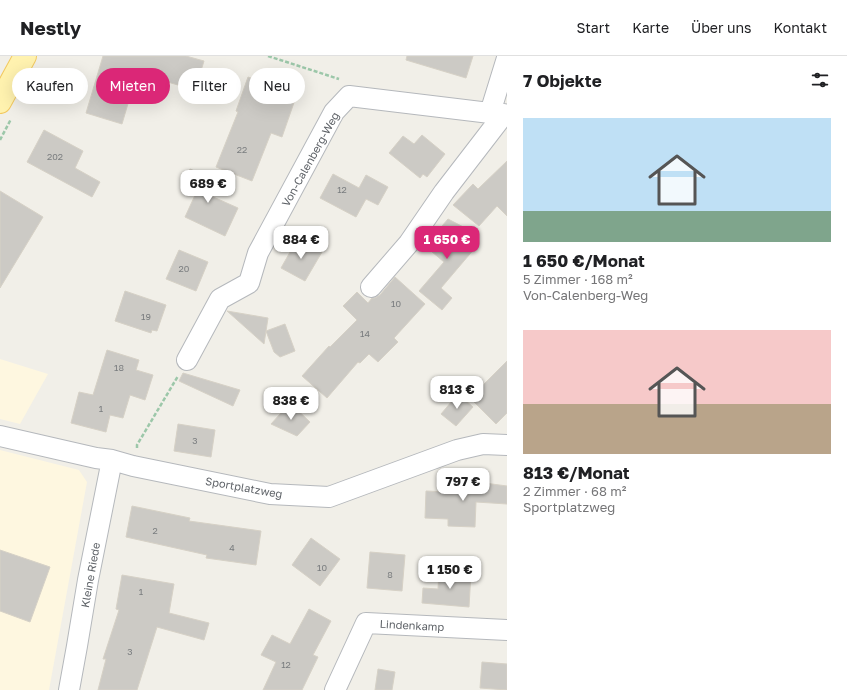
<!DOCTYPE html>
<html lang="de">
<meta charset="utf-8">
<style>
body{margin:0;font-family:"Golos Text",sans-serif;background:#f2f2f2;color:#202124;height:100vh;display:flex;flex-direction:column;font-size:15px;white-space:nowrap}
*{box-sizing:border-box;margin:0}
p{font-size:13px;color:#757577}
.icon{flex:none;width:22px;height:22px;fill:none;stroke:currentColor;stroke-width:2;stroke-linecap:round;stroke-linejoin:round}
.map{position:relative;flex:1;overflow:hidden}
.panel{display:flex;flex-direction:column;background:#fff;width:340px}
.panel>*{flex:none}
.guide{position:absolute;left:12px;top:12px;width:380px;height:36px;display:flex;gap:8px}
.price{position:absolute;translate:-50% -34px;padding:0 9px;border-radius:8px;background:#fff;color:#222;font-size:13px;line-height:26px;filter:drop-shadow(0 1px 2px #0008)}
.price::after{content:'';position:absolute;left:50%;top:24px;width:12px;height:9px;margin-left:-6px;background:inherit;clip-path:polygon(0 0,100% 0,50% 100%)}
.price.selected{background:#db2777;color:#fff}
ul{padding:0;list-style:none}
li{display:grid;align-content:center;gap:8px;height:212px;padding:0 16px}
li span{display:grid;place-items:center;height:124px;border-radius:0px;color:#555}
li>.icon{margin-inline-start:auto}
span .icon{width:72px;height:72px;fill:#fffc;stroke-width:1}
li b{font-size:17px}
h2{display:flex;justify-content:space-between;align-items:center;height:48px;padding:0 16px;font-size:17px}
.chip{padding:0 14px;border-radius:18px;background:#fff;box-shadow:0 4px 16px #0002;font-size:14px;line-height:36px}
.chip.selected{background:#db2777;color:#fff}
header{display:flex;align-items:center;gap:24px;box-sizing:border-box;height:56px;padding:0 20px;background:#fff;border-bottom:1px solid #e0e0e0}
header strong{font-size:19px}
nav{display:flex;gap:22px;margin-inline-start:auto;font-size:14px}
main{display:flex;flex:1;min-height:0}
.map>svg:first-child{display:block}
.commercial{fill:#fef7e0}
.building{fill:#cccac5;stroke:#d6d1c6}
.lines{fill:none;stroke-linecap:round;stroke-linejoin:round}
.street-casing{stroke:#b5b8bc;stroke-width:22}
.primary-casing{stroke:#f2c960;stroke-width:24}
.path{stroke:#9cc7a9;stroke-width:2.5;stroke-dasharray:4 2;stroke-linecap:butt}
.street{stroke:#fff;stroke-width:20}
.primary{stroke:#fff2af;stroke-width:22}
.labels{text-anchor:middle;dominant-baseline:central;stroke-width:3;stroke-linejoin:round;paint-order:stroke}
.number-label{font-size:9px;fill:#7a7d7f}
.street-label{font-size:11px;fill:#5f6368;stroke:#fff}
</style>
<header>
<strong>Nestly</strong>
<nav><a>Start</a><a>Karte</a><a>Über uns</a><a>Kontakt</a></nav>
</header>
<main>
<div class="map">
<svg width="507" height="634" viewBox="0 0 507 634">
<rect width="100%" height="100%" fill="#f1efe8"/>
<path class="commercial" d="M 0,303 L 48,318 L 20,368 L 0,363 Z
M 0,394 L 79,414 L 87,426 L 49,634 L 0,634 Z"/>
<path class="building" d="M 103,0 L 186,0 L 204,5 L 195,34 L 137,17 L 122,68 L 86,57 Z
M 407,0 L 473,0 L 466,22 L 406,4 Z
M 248,21 L 297,38 L 282,81 L 271,77 L 252,125 L 216,111 L 238,56 L 236,55 Z
M 44,74 L 83,95 L 75,112 L 100,126 L 92,141 L 27,106 Z
M 422,79 L 445,98 L 427,121 L 423,118 L 420,122 L 389,97 L 403,80 L 414,88 Z
M 507,105 L 507,160 L 497,150 L 479,170 L 453,149 L 473,128 L 478,133 Z
M 190,113 L 218,125 L 211,140 L 238,152 L 225,180 L 185,161 L 196,137 L 182,131 Z
M 333,118 L 359,132 L 366,119 L 388,131 L 378,149 L 366,143 L 356,161 L 320,142 Z
M 0,135 L 43,161 L 0,232 Z
M 448,163 L 473,176 L 466,184 L 475,192 L 441,232 L 452,242 L 442,254 L 419,235 L 444,206 L 425,190 Z
M 298,182 L 322,196 L 305,225 L 281,212 Z
M 179,194 L 208,206 L 196,235 L 166,223 Z
M 395,221 L 425,248 L 394,282 L 398,286 L 378,306 L 369,298 L 360,307 L 358,306 L 327,342 L 302,320 L 329,290 L 330,291 L 357,264 L 343,250 L 357,236 L 368,247 L 372,242 L 375,242 L 380,239 Z
M 125,235 L 166,249 L 157,275 L 152,274 L 151,277 L 115,265 Z
M 227,255 L 268,262 L 264,288 Z
M 285,268 L 295,295 L 280,301 L 274,296 L 266,275 Z
M 107,294 L 139,304 L 136,314 L 153,319 L 145,344 L 130,339 L 123,362 L 110,359 L 106,376 L 71,367 L 79,336 L 93,339 Z
M 507,305 L 507,357 L 496,368 L 470,342 Z
M 183,317 L 240,334 L 233,350 L 179,325 Z
M 458,338 L 473,351 L 456,370 L 441,358 Z
M 290,347 L 310,366 L 297,380 L 271,368 Z
M 178,368 L 215,374 L 211,401 L 174,395 Z
M 450,425 L 477,426 L 507,430 L 507,448 L 476,446 L 475,471 L 448,470 L 448,463 L 425,462 L 426,435 L 450,436 Z
M 132,450 L 190,462 L 189,465 L 261,475 L 256,509 L 206,502 L 207,499 L 126,481 Z
M 311,482 L 340,503 L 320,530 L 292,509 Z
M 0,494 L 50,511 L 30,566 L 0,555 Z
M 370,496 L 405,499 L 402,535 L 367,532 Z
M 439,514 L 471,517 L 469,551 L 422,547 L 423,532 L 438,533 Z
M 122,519 L 174,528 L 169,557 L 209,567 L 204,584 L 157,571 L 137,634 L 98,634 L 106,603 L 103,603 L 119,554 L 116,553 Z
M 309,553 L 331,565 L 313,599 L 318,601 L 302,634 L 263,634 L 276,606 L 261,599 L 272,579 L 290,588 Z
M 482,606 L 507,608 L 507,634 L 480,632 Z
M 378,613 L 395,616 L 392,634 L 375,634 Z"/>
<g class="lines">
<g class="street-casing">
<path id="street" d="M 490,57 L 507,2
M 371,231 L 409,187 L 444,136 L 504,58
M 187,304 L 220,243 L 249,227 L 258,197 L 334,56 L 349,40 L 507,59
M 0,380 L 96,402 L 112,404 L 133,410 L 270,438 L 329,441 L 457,394 L 483,388 L 507,389
M 69,634 L 77,590 L 88,524 L 112,404
M 335,634 L 366,567 L 507,574"/>
</g>
<g class="primary-casing">
<path id="primary" d="M 0,46 L 25,0"/>
</g>
<path class="path" d="M 268,0 L 339,23
M 0,84 L 11,63
M 137,392 L 137,389 L 178,320"/>
<use href="#street" class="street"/>
<use href="#primary" class="primary"/>
</g>
<g class="labels">
<g class="number-label">
<text x="242" y="93">22</text>
<text x="55" y="100">202</text>
<text x="342" y="133">12</text>
<text x="184" y="212">20</text>
<text x="396" y="247">10</text>
<text x="146" y="260">19</text>
<text x="365" y="277">14</text>
<text x="119" y="311">18</text>
<text x="101" y="352">1</text>
<text x="195" y="384">3</text>
<text x="155" y="474">2</text>
<text x="232" y="491">4</text>
<text x="322" y="511">10</text>
<text x="390" y="518">8</text>
<text x="141" y="535">1</text>
<text x="130" y="595">3</text>
<text x="286" y="608">12</text>
</g>
<g class="street-label">
<text transform="translate(310 103) rotate(-61)">Von-Calenberg-Weg</text>
<text transform="translate(244 431) rotate(10)">Sportplatzweg</text>
<text transform="translate(90 519) rotate(-80)">Kleine Riede</text>
<text transform="translate(412 569) rotate(3)">Lindenkamp</text>
</g>
</g>
</svg>
<b class="price" style="left:208px;top:148px">689 €</b>
<b class="price" style="left:301px;top:204px">884 €</b>
<b class="price selected" style="left:447px;top:204px">1 650 €</b>
<b class="price" style="left:457px;top:354px">813 €</b>
<b class="price" style="left:291px;top:365px">838 €</b>
<b class="price" style="left:463px;top:446px">797 €</b>
<b class="price" style="left:450px;top:534px">1 150 €</b>
<div class="guide">
<a class="chip">Kaufen</a>
<a class="chip selected">Mieten</a>
<a class="chip">Filter</a>
<a class="chip">Neu</a>
</div>
</div>
<section class="panel">
<h2>7 Objekte<svg class="icon" aria-label="filters" viewBox="0 0 24 24"><path d="M4 7h16M4 17h16"/><circle cx="9" cy="7" r="2"/><circle cx="15" cy="17" r="2"/></svg></h2>
<ul>
<li><span style="background:linear-gradient(#bfe0f5 75%,#7fa58c 0)"><svg class="icon" aria-label="home" viewBox="0 0 24 24"><path d="M3 11l9-7 9 7M6 9v11h12V9"/></svg></span><div><b>1 650 €/Monat</b><p>5 Zimmer · 168 m²</p><p>Von-Calenberg-Weg</p></div></li>
<li><span style="background:linear-gradient(#f6c9c9 60%,#b9a48a 0)"><svg class="icon" aria-label="home" viewBox="0 0 24 24"><path d="M3 11l9-7 9 7M6 9v11h12V9"/></svg></span><div><b>813 €/Monat</b><p>2 Zimmer · 68 m²</p><p>Sportplatzweg</p></div></li>
</ul>
</section>
</main>
